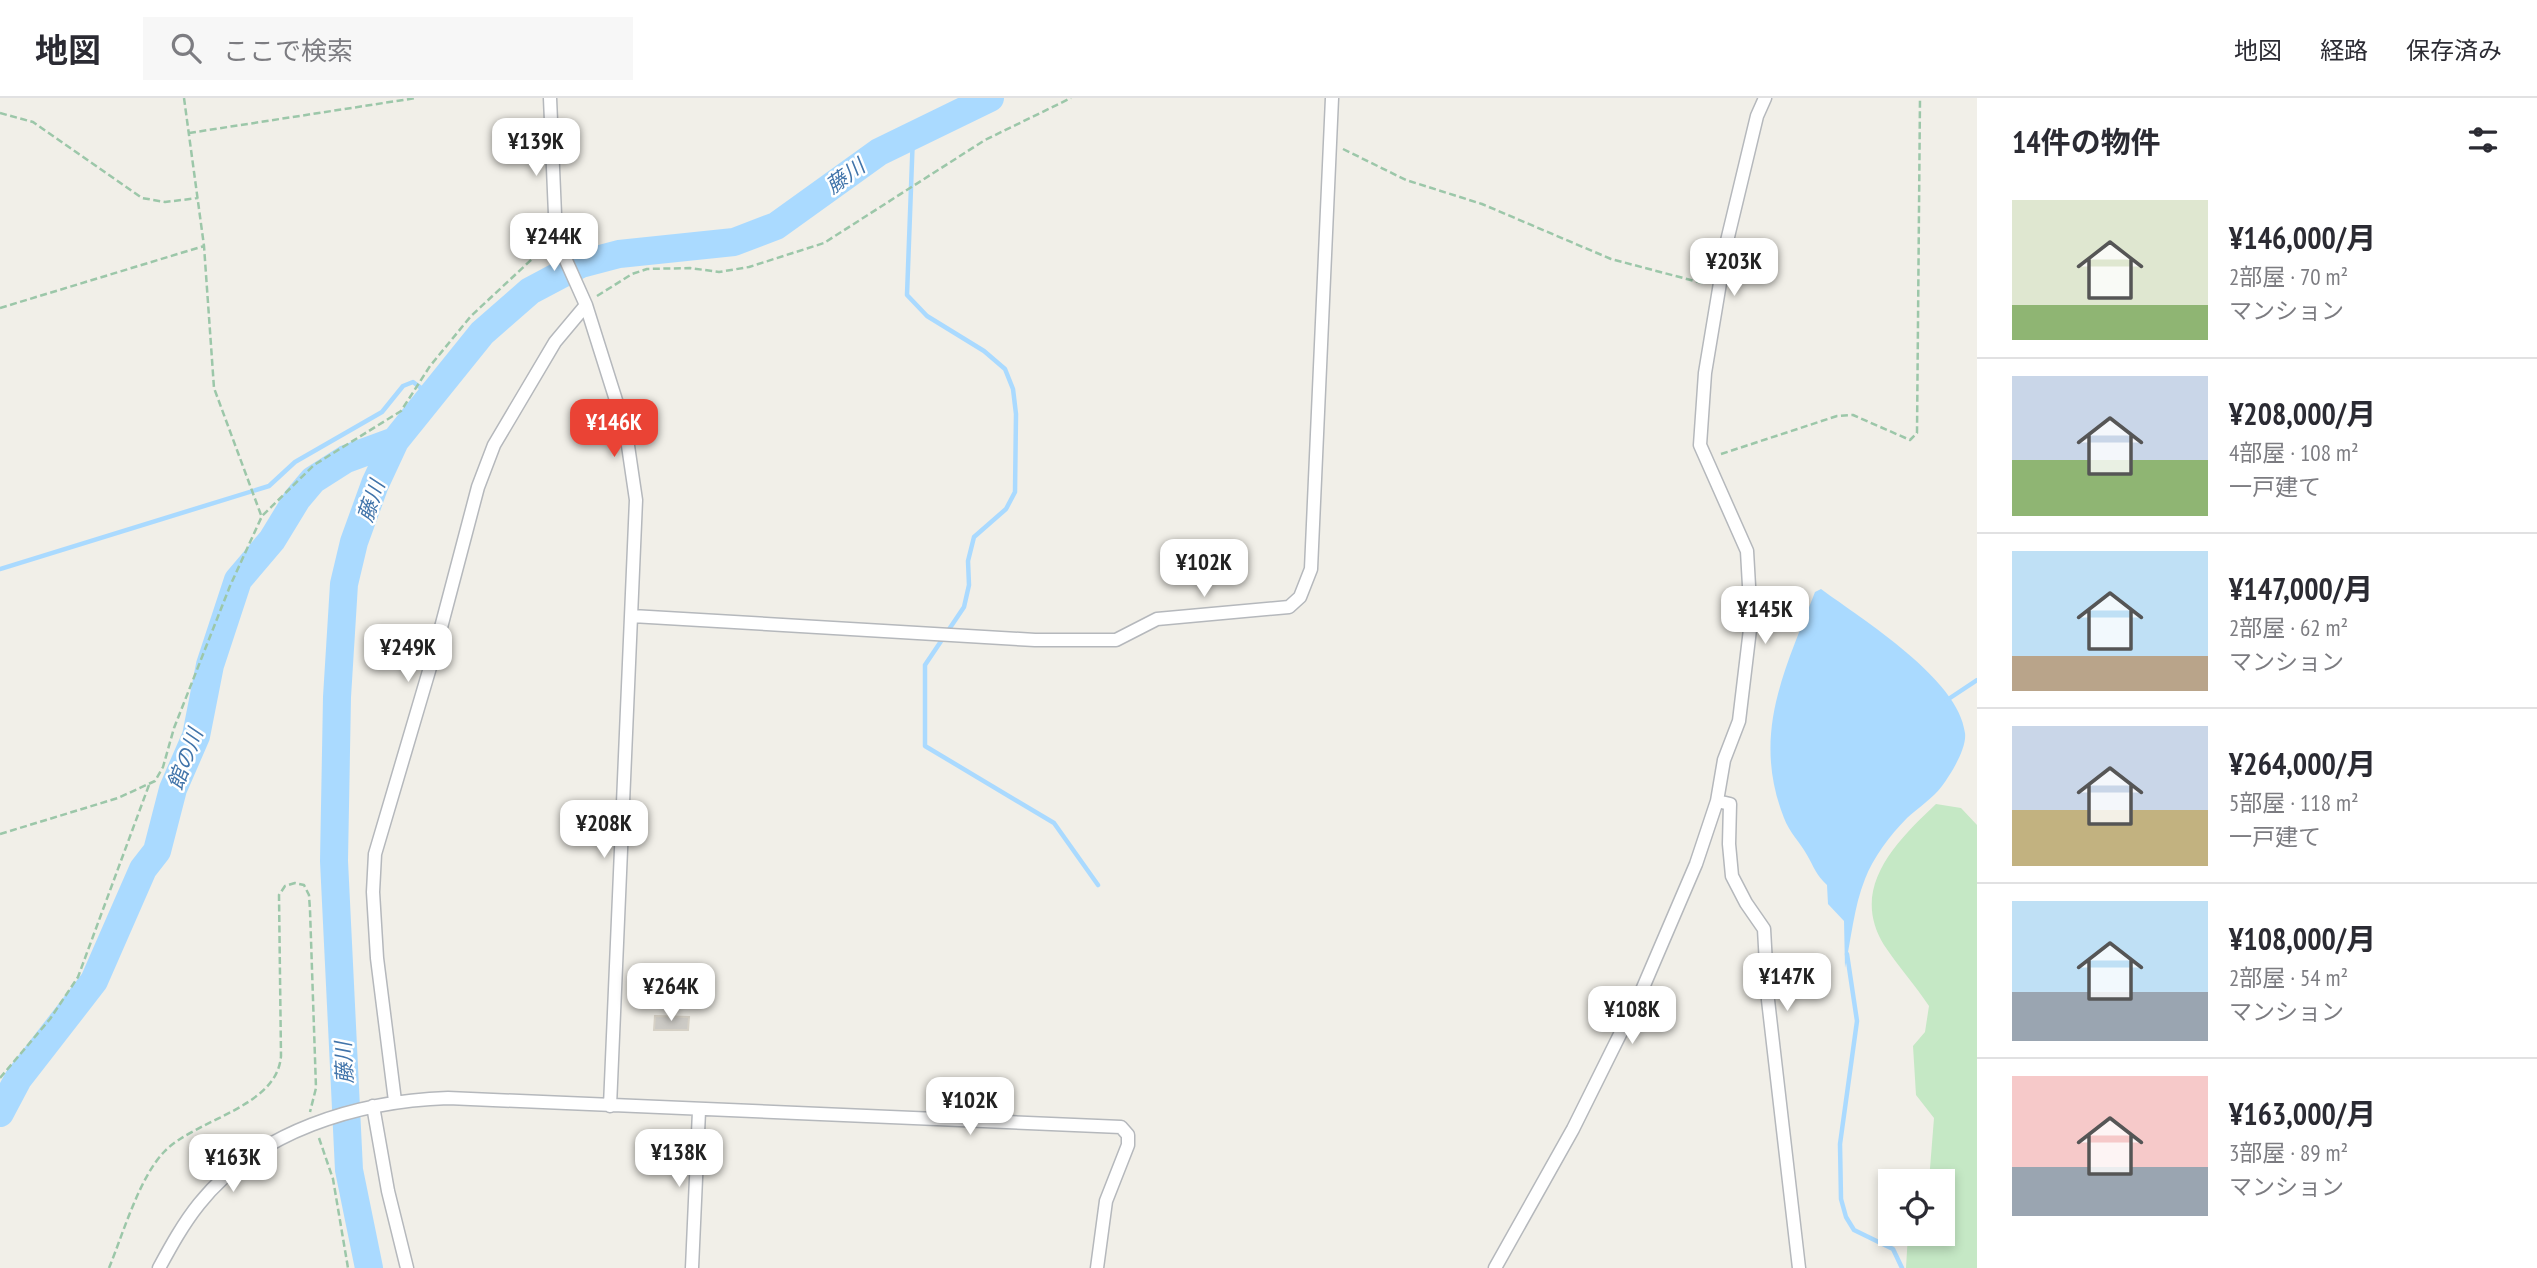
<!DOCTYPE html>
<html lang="ja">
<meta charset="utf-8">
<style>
body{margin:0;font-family:"PT Sans Narrow","Noto Sans JP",sans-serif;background:#f7f7f7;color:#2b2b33;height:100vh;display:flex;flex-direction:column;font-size:26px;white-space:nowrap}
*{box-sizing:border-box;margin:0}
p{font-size:23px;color:#7c7c81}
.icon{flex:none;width:38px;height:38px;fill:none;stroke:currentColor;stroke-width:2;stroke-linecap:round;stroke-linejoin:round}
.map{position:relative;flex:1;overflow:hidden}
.drawer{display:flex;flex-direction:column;background:#fff;width:560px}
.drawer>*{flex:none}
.controls{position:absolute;left:1878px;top:1071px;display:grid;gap:14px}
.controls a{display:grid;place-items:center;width:77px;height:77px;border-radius:0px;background:#fff;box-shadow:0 4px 10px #0003;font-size:35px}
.price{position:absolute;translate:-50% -60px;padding:0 16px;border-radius:14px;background:#fff;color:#222;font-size:23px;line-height:46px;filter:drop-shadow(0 2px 4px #0008)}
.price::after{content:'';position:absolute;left:50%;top:42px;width:21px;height:16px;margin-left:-10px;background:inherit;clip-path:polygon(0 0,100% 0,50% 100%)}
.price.active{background:#ea4335;color:#fff}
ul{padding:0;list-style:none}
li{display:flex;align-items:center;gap:21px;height:175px;padding:0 35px}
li+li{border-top:2px solid #e1e1e2}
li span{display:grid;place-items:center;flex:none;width:196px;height:140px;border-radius:0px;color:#555}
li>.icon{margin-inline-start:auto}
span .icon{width:84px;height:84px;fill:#fffc;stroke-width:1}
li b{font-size:30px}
h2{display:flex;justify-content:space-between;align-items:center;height:84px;padding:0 35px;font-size:30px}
header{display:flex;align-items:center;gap:42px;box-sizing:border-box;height:98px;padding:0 35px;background:#fff;border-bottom:2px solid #e1e1e2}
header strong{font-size:33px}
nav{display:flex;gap:38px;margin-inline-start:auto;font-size:24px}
.search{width:490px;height:63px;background:#f7f7f7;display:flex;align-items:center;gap:18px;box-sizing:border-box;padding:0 24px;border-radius:0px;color:#7c7c81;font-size:26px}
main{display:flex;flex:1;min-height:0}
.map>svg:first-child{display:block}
.green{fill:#c5e8c5}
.water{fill:#aadaff}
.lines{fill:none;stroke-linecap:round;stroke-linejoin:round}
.stream{stroke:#aadaff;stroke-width:4.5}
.river{stroke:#aadaff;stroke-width:28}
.building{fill:#cccac5;stroke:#d6d1c6;stroke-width:2}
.street-casing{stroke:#b5b8bc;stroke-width:15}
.path{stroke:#9cc7a9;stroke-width:2.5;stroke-dasharray:7 3.5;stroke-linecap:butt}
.street{stroke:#fff;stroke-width:12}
.labels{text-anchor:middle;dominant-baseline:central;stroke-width:5;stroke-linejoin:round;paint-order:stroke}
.water-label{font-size:21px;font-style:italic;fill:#4174aa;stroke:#fff}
</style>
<header>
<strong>地図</strong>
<div class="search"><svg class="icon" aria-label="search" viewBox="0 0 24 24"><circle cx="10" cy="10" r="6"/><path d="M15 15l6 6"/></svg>ここで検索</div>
<nav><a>地図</a><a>経路</a><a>保存済み</a></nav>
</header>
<main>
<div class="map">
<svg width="1977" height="1170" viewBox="0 0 1977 1170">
<rect width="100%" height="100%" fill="#f1efe8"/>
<path class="green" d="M 1936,706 L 1961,710 L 1977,727 L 1977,1170 L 1906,1170 L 1908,1136 L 1942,1136 L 1942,1083 L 1929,1083 L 1934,1020 L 1916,997 L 1913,948 L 1925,934 L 1929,908 C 1915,887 1898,868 1884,847 C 1849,790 1896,744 1936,706 Z"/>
<path class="water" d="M 1821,491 C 1863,522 1959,581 1965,635 C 1967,650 1951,676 1942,688 C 1933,700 1918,710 1907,720 C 1890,737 1873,760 1865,781 C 1854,808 1851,842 1845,870 L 1844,823 L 1828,806 L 1827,787 C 1816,777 1814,769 1807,757 C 1800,744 1789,734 1784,720 C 1751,636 1785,572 1815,494 Z"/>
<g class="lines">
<path class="stream" d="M 913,36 L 907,197 L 927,218 L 984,253 L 1005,271 L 1013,291 L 1016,316 L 1015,394 L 1006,411 L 974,439 L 968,463 L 969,487 L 964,509 L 925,567 L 925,648 L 1054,725 L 1098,787
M 0,471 L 269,388 L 295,364 L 382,314 L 403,288 L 413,284 L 432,298
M 1947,602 L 1977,582
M 1847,856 L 1857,923 L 1840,1046 L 1841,1101 L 1846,1119 L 1854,1132 L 1893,1151 L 1902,1170"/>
<path class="river" d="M 0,1015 L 18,981 L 94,883 L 143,771 L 157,753 L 173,691 L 196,638 L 210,567 L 238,482 L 272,442 L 297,401 L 313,382 L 346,361 L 395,343
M 369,1170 L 349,1072 L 334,763 L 337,599 L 344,486 L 354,444 L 375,386 L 395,343 L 482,235 L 530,193 L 581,166 L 619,156 L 734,144 L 776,128 L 879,54 L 990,0"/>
</g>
<path class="building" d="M 655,918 L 689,919 L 688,932 L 654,932 Z"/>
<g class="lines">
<g class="street-casing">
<path id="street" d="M 586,207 L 626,334 L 636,402 L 610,1008
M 632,518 L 1035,542 L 1116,542 L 1157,521 L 1289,509 L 1300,499 L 1311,471 L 1332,0
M 1717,703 L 1730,706 L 1729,746 L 1732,778 L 1746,805 L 1764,831 L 1768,902 L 1799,1170
M 395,1003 L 377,860 L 373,794 L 375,756 L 434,556 L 478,389 L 494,347 L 555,244 L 586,207 L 556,140 L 550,0
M 373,1008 L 388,1093 L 407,1170
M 159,1170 C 171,1148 183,1126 199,1106 C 257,1033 358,1003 448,1000 L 1121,1029 L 1128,1037 L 1128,1047 L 1106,1103 L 1097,1170
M 692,1170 L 699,1013
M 1495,1170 L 1573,1031 L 1642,892 L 1696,766 L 1717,703 L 1724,662 L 1739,623 L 1751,523 L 1747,453 L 1700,347 L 1705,275 L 1727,143 L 1757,18 L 1765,0"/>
</g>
<path class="path" d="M 184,0 L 204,148 L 214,290 L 261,417
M 0,15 L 33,24 L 142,100 L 165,104 L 198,100
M 189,35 L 416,0
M 1343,51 L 1406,82 L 1482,106 L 1611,161 L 1706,186
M 597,198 L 632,176 L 647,171 L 690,170 L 719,174 L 749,169 L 824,145 L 985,42 L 1071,0
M 0,210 L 204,148
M 1721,356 L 1837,318 L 1853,317 L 1910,342 L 1917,335 L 1920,0
M 0,736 L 118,700 L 155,683 L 163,669 L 174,630 L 230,488 L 262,418 L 314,367 L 401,313 L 430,268 L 471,218 L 546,148
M 0,980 L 50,921 L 78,879 L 149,687
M 319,1040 L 333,1081 L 348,1170
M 109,1170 C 123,1136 139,1080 164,1054 C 195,1021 277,1010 281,958 L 279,797 L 285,788 L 295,785 L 304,787 L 309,797 L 310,812 L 316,990 L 310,1014"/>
<use href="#street" class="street"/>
</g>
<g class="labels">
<g class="water-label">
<text transform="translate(845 78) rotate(-36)">藤川</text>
<text transform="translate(371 403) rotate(-71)">藤川</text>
<text transform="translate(185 661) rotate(-70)">館の川</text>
<text transform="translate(344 965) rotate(-93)">藤川</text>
</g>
</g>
</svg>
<div class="controls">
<a><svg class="icon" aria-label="locate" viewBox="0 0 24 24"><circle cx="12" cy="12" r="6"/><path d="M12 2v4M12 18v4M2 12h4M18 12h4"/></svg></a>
</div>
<b class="price" style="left:536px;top:80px">¥139K</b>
<b class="price" style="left:554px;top:175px">¥244K</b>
<b class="price" style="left:1734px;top:200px">¥203K</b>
<b class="price active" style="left:614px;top:361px">¥146K</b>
<b class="price" style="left:1204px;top:501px">¥102K</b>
<b class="price" style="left:1765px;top:548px">¥145K</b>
<b class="price" style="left:408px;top:586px">¥249K</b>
<b class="price" style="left:604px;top:762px">¥208K</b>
<b class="price" style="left:1787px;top:915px">¥147K</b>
<b class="price" style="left:671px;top:925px">¥264K</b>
<b class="price" style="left:1632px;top:948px">¥108K</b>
<b class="price" style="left:970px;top:1039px">¥102K</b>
<b class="price" style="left:679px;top:1091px">¥138K</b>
<b class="price" style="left:233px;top:1096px">¥163K</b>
</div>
<section class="drawer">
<h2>14件の物件<svg class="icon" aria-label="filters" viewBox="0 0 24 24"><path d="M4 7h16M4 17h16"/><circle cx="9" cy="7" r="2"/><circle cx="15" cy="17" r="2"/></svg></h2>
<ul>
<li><span style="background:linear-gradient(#dfe7d0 75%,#8fb573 0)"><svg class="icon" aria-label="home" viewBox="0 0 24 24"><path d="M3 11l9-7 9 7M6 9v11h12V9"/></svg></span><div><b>¥146,000/月</b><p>2部屋 · 70 m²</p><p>マンション</p></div></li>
<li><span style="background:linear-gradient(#c9d6e8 60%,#8fb573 0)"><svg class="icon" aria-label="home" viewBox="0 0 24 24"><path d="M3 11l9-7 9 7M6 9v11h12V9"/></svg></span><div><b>¥208,000/月</b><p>4部屋 · 108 m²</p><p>一戸建て</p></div></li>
<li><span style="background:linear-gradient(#bfe0f5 75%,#b9a48a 0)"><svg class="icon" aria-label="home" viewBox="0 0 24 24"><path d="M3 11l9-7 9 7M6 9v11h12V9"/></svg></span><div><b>¥147,000/月</b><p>2部屋 · 62 m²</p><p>マンション</p></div></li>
<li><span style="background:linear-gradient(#c9d6e8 60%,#c2b280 0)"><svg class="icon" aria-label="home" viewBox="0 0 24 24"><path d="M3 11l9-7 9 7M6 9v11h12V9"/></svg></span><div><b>¥264,000/月</b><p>5部屋 · 118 m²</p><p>一戸建て</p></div></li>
<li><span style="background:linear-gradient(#bfe0f5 65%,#9aa5b1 0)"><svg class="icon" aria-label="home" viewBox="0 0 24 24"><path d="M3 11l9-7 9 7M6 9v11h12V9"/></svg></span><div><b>¥108,000/月</b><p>2部屋 · 54 m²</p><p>マンション</p></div></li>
<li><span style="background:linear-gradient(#f6c9c9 65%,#9aa5b1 0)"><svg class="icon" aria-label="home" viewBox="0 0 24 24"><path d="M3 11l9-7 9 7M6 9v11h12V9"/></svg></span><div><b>¥163,000/月</b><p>3部屋 · 89 m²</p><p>マンション</p></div></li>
</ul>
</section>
</main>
